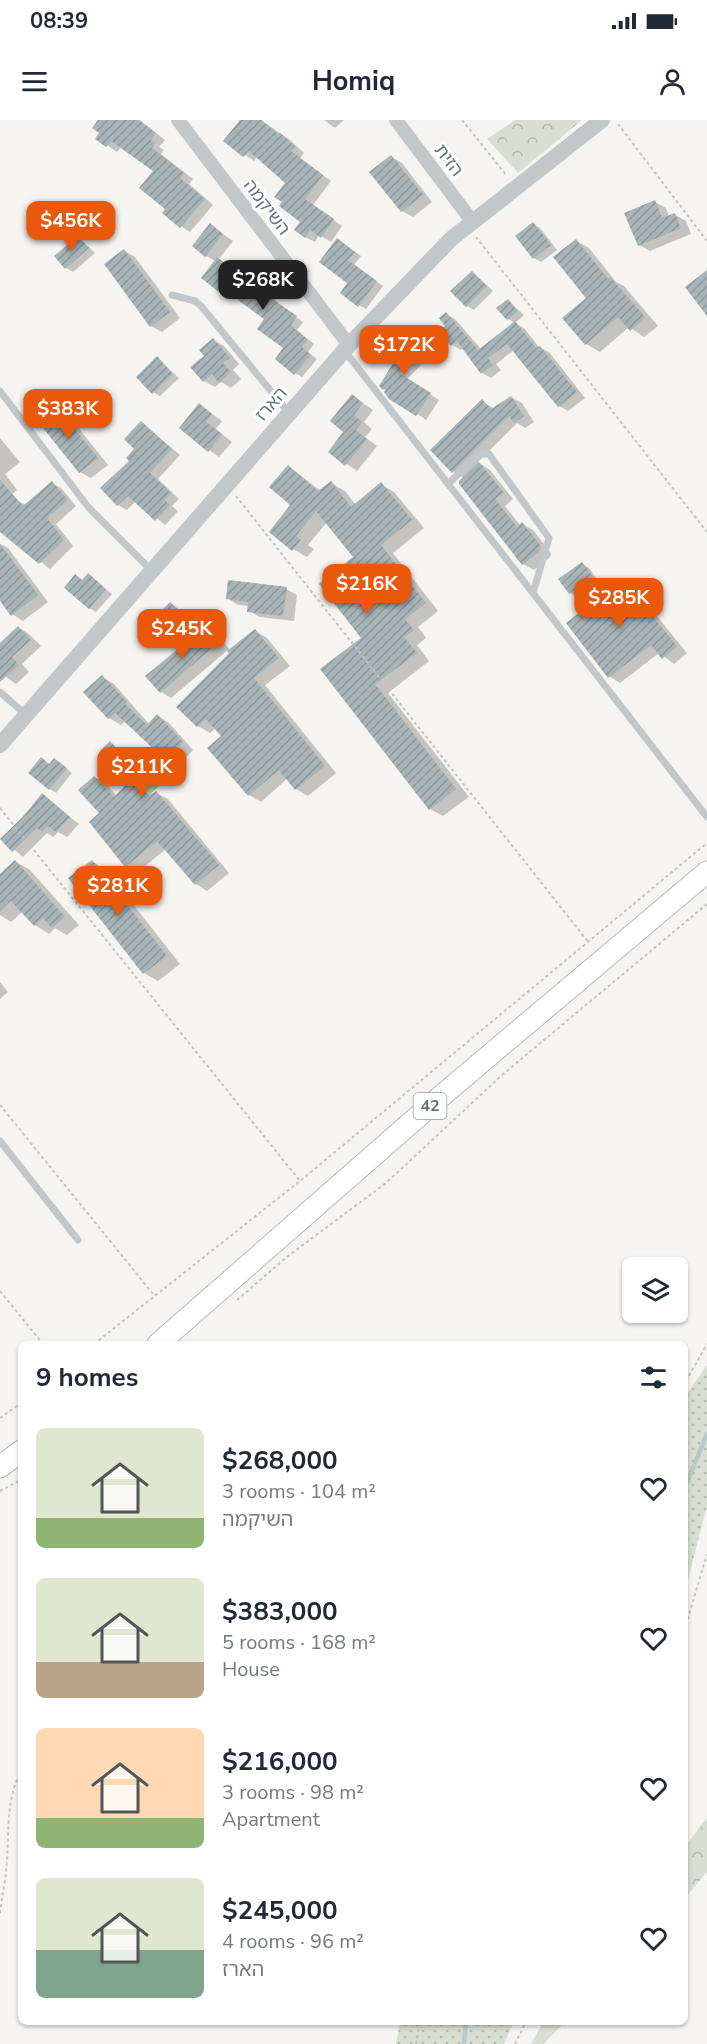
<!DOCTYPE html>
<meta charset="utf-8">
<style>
body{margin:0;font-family:"Nunito Sans","Noto Sans Hebrew",sans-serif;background:#f6f6f7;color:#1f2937;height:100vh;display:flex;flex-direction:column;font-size:22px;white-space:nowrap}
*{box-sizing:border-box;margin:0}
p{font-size:20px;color:#747a83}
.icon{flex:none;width:33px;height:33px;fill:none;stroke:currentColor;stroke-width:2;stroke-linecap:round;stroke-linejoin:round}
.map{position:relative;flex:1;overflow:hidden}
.side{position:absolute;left:18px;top:1221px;width:670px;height:684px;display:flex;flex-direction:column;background:#fff;border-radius:9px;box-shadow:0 2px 4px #0004}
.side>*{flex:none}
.fabs{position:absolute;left:622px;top:1137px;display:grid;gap:12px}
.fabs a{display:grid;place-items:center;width:66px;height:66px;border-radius:9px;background:#fff;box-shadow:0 2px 4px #0004;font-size:30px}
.price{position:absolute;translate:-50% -51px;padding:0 14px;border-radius:12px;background:#ea580c;color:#fff;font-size:20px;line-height:39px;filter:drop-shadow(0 2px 3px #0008)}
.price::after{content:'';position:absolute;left:50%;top:36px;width:18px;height:14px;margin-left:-9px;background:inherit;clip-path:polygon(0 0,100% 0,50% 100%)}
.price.active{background:#222;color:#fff}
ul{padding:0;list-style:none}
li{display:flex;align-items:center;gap:18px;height:150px;padding:0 18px}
li span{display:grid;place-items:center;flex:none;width:168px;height:120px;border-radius:9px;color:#555}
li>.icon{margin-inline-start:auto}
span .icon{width:72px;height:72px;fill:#fffc;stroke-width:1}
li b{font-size:26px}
h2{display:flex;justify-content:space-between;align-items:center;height:72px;padding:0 18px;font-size:26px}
.status{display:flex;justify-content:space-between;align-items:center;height:42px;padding:0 30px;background:#fff;direction:ltr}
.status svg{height:16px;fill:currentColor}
header{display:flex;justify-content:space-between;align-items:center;height:78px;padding:0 18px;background:#fff;font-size:27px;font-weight:700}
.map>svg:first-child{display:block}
.grass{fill:url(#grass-dots)}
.forest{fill:url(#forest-crowns)}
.shadow{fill:#0003}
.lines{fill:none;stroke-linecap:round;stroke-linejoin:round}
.stream{stroke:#b7c9ca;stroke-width:4.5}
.building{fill:url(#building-hatch)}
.trunk-casing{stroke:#b6bbbd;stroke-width:23}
.path{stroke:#c0c2c3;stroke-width:2;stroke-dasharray:3 3;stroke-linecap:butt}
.service{stroke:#c2c8ca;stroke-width:7}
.minor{stroke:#c2c8ca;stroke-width:14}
.tertiary{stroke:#c2c8ca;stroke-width:16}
.trunk{stroke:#fff;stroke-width:21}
.labels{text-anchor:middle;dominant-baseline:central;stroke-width:6;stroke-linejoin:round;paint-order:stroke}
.shield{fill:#fff;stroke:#8ea0a5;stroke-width:1.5}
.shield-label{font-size:16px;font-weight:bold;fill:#5d777f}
.street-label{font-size:18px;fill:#5d777f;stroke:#fff}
</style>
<div class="status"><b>08:39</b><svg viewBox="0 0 49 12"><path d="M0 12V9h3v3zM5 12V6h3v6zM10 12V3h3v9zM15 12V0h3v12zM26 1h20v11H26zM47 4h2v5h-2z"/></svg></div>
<header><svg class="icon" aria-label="menu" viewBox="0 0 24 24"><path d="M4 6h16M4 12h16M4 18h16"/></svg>Homiq<svg class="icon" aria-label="person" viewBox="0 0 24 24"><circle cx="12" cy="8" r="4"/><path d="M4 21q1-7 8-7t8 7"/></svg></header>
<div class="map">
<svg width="707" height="1924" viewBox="0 0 707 1924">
<defs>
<pattern id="grass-dots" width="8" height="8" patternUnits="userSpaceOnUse" patternTransform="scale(1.5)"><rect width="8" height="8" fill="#d8ded1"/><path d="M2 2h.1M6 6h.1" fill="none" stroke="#b2b9af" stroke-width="1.8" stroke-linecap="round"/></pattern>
<pattern id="forest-crowns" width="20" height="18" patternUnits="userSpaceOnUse" patternTransform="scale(1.5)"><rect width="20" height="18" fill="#d8ded1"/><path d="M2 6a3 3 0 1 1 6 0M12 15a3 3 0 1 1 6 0" fill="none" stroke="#b2b9af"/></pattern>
<pattern id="building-hatch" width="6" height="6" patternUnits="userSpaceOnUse" patternTransform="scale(1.5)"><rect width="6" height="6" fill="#a8b4b7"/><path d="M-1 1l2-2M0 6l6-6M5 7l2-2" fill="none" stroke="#8c979a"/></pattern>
</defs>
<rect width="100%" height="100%" fill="#f5f4f1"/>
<path class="grass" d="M 707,1245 L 707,1386 L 686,1467 L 686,1275 Z
M 400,1902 L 514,1902 L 504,1924 L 396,1924 Z"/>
<path class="forest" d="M 515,0 L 582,0 L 518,53 L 487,19 Z
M 707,1698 L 707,1752 L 686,1777 L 686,1725 Z
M 543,1902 L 565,1902 L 543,1924 L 531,1924 Z"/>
<path class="shadow" d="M 100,0 L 140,0 L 165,20 L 159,27 L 164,30 L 161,34 L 193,59 L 189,64 L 213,85 L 190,112 L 181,106 L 167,89 L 155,51 L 121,27 L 117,32 L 97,19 L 101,12 Z
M 240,0 L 261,0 L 290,20 L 304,33 L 300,38 L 331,61 L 313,85 L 342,106 L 331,122 L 319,115 L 315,122 L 305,117 L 302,101 L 284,82 L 287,63 L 257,37 L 254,41 L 225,21 Z
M 324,0 L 344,0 L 335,8 Z
M 391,37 L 402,43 L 432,82 L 413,97 L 402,91 Z
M 655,82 L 666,88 L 669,97 L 675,95 L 686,101 L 691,114 L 650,131 L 639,125 Z
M 533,104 L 540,108 L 557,130 L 541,142 L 534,138 Z
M 210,105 L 233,121 L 218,140 L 249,163 L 264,156 L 283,170 L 274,181 L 303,202 L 297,210 L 314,224 L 308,232 L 317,239 L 302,257 L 295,253 L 286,228 L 266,198 L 230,172 L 227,175 L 221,172 L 215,141 L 206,136 Z
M 78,117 L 95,133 L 73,152 L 66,148 Z
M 576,121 L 589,128 L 616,162 L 624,166 L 658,206 L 644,217 L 629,207 L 600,232 L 586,224 L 588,178 Z
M 344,124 L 361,136 L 354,145 L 383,166 L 366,189 L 359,185 L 349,163 Z
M 124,131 L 135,137 L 180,198 L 162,212 L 151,206 Z
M 472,152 L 493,171 L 474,190 L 467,186 Z
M 508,181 L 524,195 L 515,203 L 524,208 L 539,227 L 549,232 L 585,278 L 568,291 L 559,286 L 514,230 L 496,244 L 501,250 L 491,258 L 482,253 L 464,228 L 461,230 L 452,225 L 441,211 L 448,206 L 446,194 L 455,199 L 481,229 L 515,203 L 508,199 Z
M 407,210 L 426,225 L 418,232 L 426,240 L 407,259 L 439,280 L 426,300 L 384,269 Z
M 213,220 L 224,226 L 239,244 L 233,250 L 241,259 L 231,268 L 221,262 L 215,267 L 204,261 L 206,236 Z
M 157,238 L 179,258 L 160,276 L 153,272 Z
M 352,276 L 373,290 L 364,302 L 372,309 L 365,317 L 377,326 L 357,351 L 330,332 L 346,312 Z
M 511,277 L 522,283 L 534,302 L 525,308 L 517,303 L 478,342 L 490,350 L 513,379 L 505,386 L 520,405 L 522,404 L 533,410 L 551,433 L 550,437 L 534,450 L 523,444 L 464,358 L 453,352 L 482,281 L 494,289 Z
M 200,285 L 222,301 L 216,309 L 232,322 L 219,337 L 209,330 Z
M 58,290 L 69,296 L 108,345 L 91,358 L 80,352 L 41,303 Z
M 141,303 L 180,335 L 158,359 L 179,379 L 172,386 L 178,391 L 165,405 L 136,381 L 127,390 L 118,385 L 136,329 Z
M 0,318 L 20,342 L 5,354 L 17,370 L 0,383 Z
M 289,347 L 321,371 L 331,363 L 345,371 L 356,385 L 381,364 L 394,372 L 424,408 L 393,433 L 438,491 L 418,507 L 426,518 L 417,525 L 429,541 L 388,573 L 469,677 L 443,696 L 430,689 L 322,550 L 363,518 L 355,438 L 327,402 L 308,425 L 314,429 L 307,437 L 293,429 Z
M 52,363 L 62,369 L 76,386 L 56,404 L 73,426 L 50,449 L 0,408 L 0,393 L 16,380 L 26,385 Z
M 0,424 L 8,428 L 48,482 L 23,501 L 12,494 L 0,478 Z
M 582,444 L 589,448 L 599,462 L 577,477 L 570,473 Z
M 88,455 L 112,474 L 96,492 L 89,488 L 76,456 L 84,461 Z
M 622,461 L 633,467 L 687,533 L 674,544 L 659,533 L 620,563 L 609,556 Z
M 286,469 L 297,475 L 294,501 L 260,497 L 249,491 L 249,486 L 238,485 L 227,478 Z
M 170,483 L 192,501 L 173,521 L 166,517 Z
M 19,508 L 29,514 L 41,526 L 22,544 L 29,552 L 16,564 L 0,553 L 0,525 Z
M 207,508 L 217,514 L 230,530 L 255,511 L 267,518 L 290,546 L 265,565 L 336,653 L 308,676 L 296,669 L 288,658 L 261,682 L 249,675 L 223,616 L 216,608 L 210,613 L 198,606 L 178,587 L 231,533 L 228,530 L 171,578 L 161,572 Z
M 102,557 L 114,564 L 150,605 L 158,596 L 169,603 L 193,630 L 151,674 L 153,676 L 156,673 L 168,679 L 229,753 L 207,771 L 196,764 L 166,729 L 138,752 L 126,746 L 102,693 L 95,657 L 106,664 L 117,676 L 160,633 L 125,601 L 121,605 L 109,598 L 86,572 Z
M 113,625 L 123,635 L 115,643 L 112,641 Z
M 61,644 L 72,653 L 56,673 L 50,669 L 50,645 Z
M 42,675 L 79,704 L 67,717 L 58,712 L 53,717 L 47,713 L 23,737 L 2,719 Z
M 92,741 L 106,750 L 180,844 L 158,861 L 144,853 Z
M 16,742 L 30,750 L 79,805 L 67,815 L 55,808 L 49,814 L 35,805 L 22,792 L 11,802 L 0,795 L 0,756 Z
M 0,862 L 8,872 L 0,879 Z"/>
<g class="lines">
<path class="stream" d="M 686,1365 L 707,1314
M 464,1924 L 466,1902"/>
</g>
<path class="building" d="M 98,0 L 138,0 L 156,13 L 151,20 L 155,23 L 152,28 L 184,53 L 180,58 L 205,79 L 180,108 L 162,93 L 165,89 L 139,68 L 153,51 L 111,21 L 106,27 L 95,19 L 99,13 L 92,8 Z
M 240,0 L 261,0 L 278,14 L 280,13 L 296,27 L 291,31 L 323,55 L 305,79 L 334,99 L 321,118 L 310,110 L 305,118 L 294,110 L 300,102 L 279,86 L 282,82 L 274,77 L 285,63 L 249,31 L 243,37 L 223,21 Z
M 391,35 L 423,75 L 401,92 L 369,52 Z
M 655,80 L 662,98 L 675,93 L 681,108 L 638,126 L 624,93 Z
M 533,102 L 551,125 L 533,139 L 515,116 Z
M 210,103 L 223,114 L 205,137 L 192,126 Z
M 78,116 L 89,128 L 65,149 L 54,136 Z
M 337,118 L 355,132 L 348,140 L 377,161 L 358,187 L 340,173 L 347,163 L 319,142 Z
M 576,119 L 608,159 L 610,157 L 645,197 L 630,211 L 618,197 L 585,225 L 562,198 L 586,178 L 553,137 Z
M 124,129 L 170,192 L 150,207 L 104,144 Z
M 217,137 L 248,162 L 256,150 L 277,165 L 268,176 L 297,196 L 291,205 L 308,220 L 302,227 L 311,235 L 294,255 L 275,239 L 283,228 L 257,209 L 264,199 L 223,169 L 220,173 L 201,158 Z
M 707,150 L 707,196 L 685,167 Z
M 472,151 L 487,166 L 466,187 L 450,171 Z
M 508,179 L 518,191 L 507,200 L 496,188 Z
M 446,192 L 478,230 L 515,201 L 536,228 L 540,226 L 577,272 L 558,287 L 507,224 L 488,238 L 493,245 L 481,254 L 457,221 L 451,226 L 439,211 L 445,206 L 439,198 Z
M 407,208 L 418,219 L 410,226 L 418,234 L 399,253 L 431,273 L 416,296 L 389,279 L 384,272 L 387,268 L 383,270 L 379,266 L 395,240 L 386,230 Z
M 213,218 L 230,238 L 223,243 L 231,252 L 219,263 L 212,254 L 203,262 L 190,247 L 204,236 L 199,230 Z
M 157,236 L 173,254 L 152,274 L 136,257 Z
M 352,274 L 363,283 L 354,295 L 362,302 L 356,310 L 367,319 L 345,346 L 328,332 L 343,312 L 330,301 Z
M 511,276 L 524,296 L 514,303 L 509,296 L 452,353 L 430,330 L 482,279 L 491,289 Z
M 199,283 L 212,294 L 206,302 L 222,314 L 208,332 L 179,308 Z
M 58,288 L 98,338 L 79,353 L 39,303 Z
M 141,301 L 172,329 L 150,353 L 171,373 L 164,380 L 170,385 L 155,401 L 128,376 L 117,386 L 100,368 L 129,341 L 126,338 L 134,329 L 124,319 Z
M 479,342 L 504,373 L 495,379 L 517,407 L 522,402 L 541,426 L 539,432 L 522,445 L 459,364 L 459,361 Z
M 288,345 L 318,371 L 331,361 L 351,387 L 381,362 L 412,400 L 381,425 L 426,483 L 405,499 L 414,510 L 404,517 L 417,533 L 375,564 L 456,669 L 429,690 L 320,549 L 361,518 L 319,464 L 353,437 L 316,391 L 296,416 L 301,420 L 292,431 L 269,412 L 290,385 L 269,367 Z
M 0,360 L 23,386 L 52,361 L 68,380 L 47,398 L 64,420 L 39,444 L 0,412 Z
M 0,424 L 38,475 L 11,496 L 0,481 Z
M 582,442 L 593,457 L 569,474 L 558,459 Z
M 88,453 L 106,469 L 89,489 L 64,468 L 75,454 L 82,460 Z
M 622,459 L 677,526 L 662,539 L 651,525 L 608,558 L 566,503 Z
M 228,460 L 287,467 L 283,496 L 247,492 L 248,482 L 226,479 Z
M 170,482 L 186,496 L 165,518 L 149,503 Z
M 18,506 L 31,520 L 12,537 L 19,545 L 0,562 L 0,523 Z
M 206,506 L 219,522 L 160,573 L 145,556 Z
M 255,509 L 279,538 L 254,558 L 325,646 L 295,670 L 279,650 L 248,676 L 207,628 L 221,616 L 206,599 L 197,607 L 176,587 L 229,533 L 227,531 Z
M 102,555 L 127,582 L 125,584 L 147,605 L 157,594 L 183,622 L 140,666 L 149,676 L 156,671 L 219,745 L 195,765 L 157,721 L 125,747 L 89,702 L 99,693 L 78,670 L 94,656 L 114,677 L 158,633 L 115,593 L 108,599 L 83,572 Z
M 110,621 L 121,633 L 111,642 L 100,631 Z
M 41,637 L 49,644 L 54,638 L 67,648 L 49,670 L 28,653 Z
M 42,673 L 70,697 L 56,712 L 48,706 L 42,712 L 37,708 L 12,732 L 0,719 L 24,696 Z
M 15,740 L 65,797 L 52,808 L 43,798 L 34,806 L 11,781 L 0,791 L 0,754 Z
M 92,740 L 167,836 L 143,854 L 68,758 Z"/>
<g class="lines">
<g class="trunk-casing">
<path id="trunk" d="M 158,1224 L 446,972 L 707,752
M 0,1347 L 21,1331"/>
</g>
<path class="path" d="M 462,0 L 507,56
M 618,4 L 707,121
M 476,117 L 707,412
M 236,376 L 589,823
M 0,688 L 300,1061
M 0,985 L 153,1174
M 0,1171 L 43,1224
M 237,1180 L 288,1136 L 386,1063 L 502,955 L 707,784
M 94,1224 L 300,1061 L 707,723
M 686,1261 L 707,1224
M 0,1298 L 21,1283
M 0,1371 L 21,1360
M 686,1505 L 707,1434
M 0,1793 C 2,1776 6,1758 7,1741 C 9,1712 6,1678 21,1652
M 416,1924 L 420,1902
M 515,1924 L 526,1902"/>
<path class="service" d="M 172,175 L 195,181 L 201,186 L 289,293
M 344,230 L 707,697
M 0,271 L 89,388 L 151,450
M 448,364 L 479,334 L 489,334 L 549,418 L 533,473
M 0,572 L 25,594
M 0,1021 L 78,1120"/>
<path class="minor" d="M 178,0 L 349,225
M 396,0 L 472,101"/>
<path class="tertiary" d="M 0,625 L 349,225 L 451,119 L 602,0"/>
<use href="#trunk" class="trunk"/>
</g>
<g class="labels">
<rect class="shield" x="413.5" y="973" width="33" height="26" rx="4.5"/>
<g class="shield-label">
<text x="430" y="986">42</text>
</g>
<g class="street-label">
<text transform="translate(449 40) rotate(53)">הזית</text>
<text transform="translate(267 87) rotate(53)">השיקמה</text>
<text transform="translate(271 284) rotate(-49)">הארז</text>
</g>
</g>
</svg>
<div class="fabs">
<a><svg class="icon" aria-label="layers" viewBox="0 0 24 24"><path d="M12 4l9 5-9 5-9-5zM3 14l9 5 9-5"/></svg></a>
</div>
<b class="price" style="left:71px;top:132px">$456K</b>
<b class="price active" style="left:263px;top:191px">$268K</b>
<b class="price" style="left:404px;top:256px">$172K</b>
<b class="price" style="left:68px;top:320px">$383K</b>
<b class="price" style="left:367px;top:495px">$216K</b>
<b class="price" style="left:619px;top:509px">$285K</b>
<b class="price" style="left:182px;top:540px">$245K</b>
<b class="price" style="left:142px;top:678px">$211K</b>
<b class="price" style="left:118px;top:797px">$281K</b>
<section class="side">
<h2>9 homes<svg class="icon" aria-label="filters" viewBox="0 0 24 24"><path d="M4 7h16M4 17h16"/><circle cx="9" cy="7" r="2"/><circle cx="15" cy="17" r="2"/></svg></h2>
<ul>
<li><span style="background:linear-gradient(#dfe7d0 75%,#8fb573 0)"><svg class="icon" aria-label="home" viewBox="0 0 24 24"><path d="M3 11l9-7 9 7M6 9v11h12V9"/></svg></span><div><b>$268,000</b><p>3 rooms · 104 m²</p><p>השיקמה</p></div><svg class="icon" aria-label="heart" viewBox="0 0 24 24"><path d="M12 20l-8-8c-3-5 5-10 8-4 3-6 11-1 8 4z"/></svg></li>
<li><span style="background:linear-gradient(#dfe7d0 70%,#b9a48a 0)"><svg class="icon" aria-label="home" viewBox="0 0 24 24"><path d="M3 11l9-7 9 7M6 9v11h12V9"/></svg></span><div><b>$383,000</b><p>5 rooms · 168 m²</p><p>House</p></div><svg class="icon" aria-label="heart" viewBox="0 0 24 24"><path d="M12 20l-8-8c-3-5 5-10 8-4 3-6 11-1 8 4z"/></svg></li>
<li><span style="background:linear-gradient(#ffd9b3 75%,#8fb573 0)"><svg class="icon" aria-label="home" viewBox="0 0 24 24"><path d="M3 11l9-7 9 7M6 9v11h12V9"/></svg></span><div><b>$216,000</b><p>3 rooms · 98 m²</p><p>Apartment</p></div><svg class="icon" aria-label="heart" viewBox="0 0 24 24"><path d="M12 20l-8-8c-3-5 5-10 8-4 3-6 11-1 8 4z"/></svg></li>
<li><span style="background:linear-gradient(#dfe7d0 60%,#7fa58c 0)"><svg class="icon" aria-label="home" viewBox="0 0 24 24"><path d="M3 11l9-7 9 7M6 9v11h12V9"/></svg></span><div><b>$245,000</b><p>4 rooms · 96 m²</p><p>הארז</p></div><svg class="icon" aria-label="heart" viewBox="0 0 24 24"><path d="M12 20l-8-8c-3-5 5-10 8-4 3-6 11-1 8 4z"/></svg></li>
</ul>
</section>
</div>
